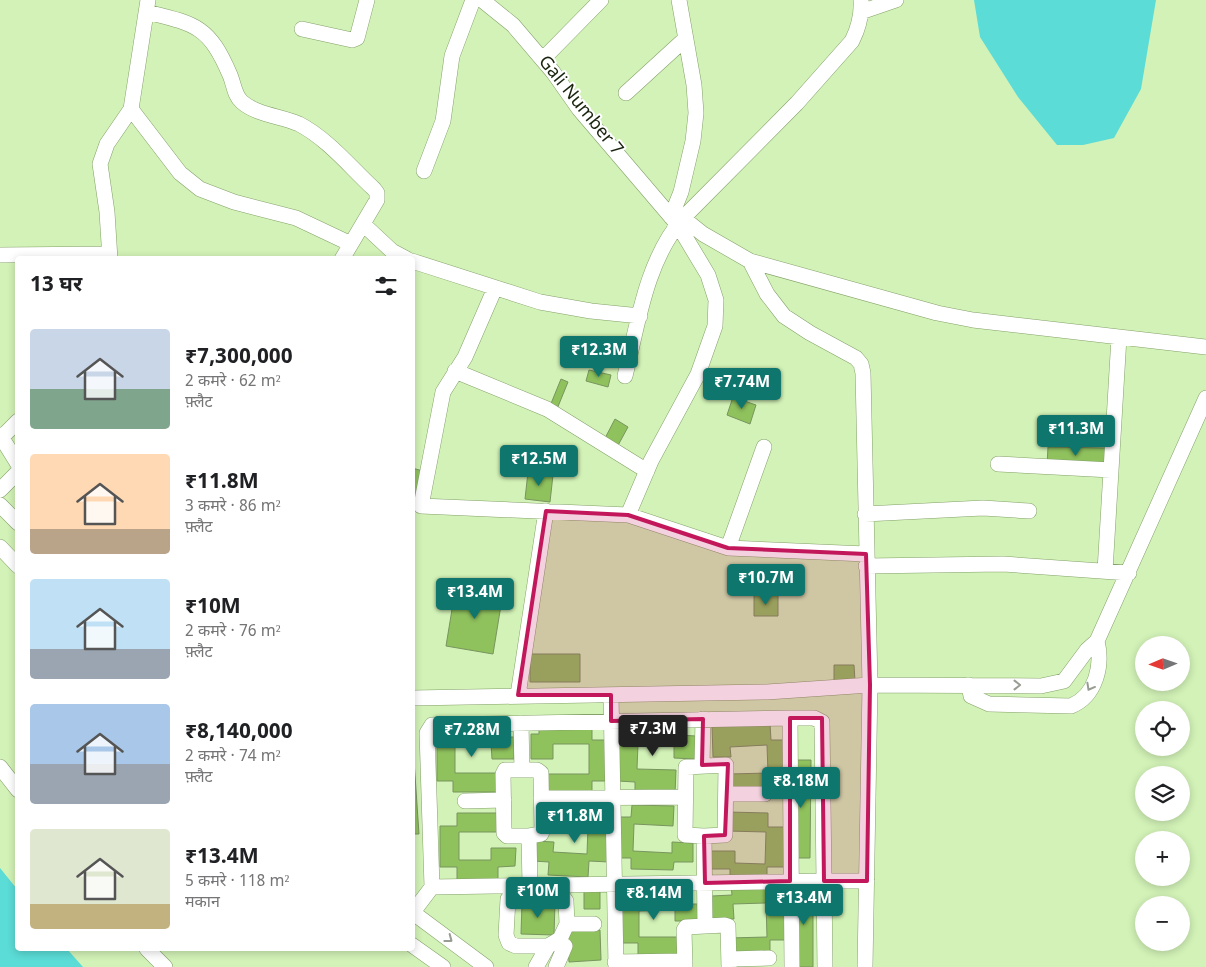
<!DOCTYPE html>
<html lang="hi">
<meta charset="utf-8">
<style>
body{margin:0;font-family:Georgia,"Noto Sans Devanagari",serif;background:#f6f6f6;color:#202124;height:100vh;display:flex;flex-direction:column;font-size:19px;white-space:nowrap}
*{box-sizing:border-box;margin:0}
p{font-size:16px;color:#757577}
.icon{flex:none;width:28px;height:28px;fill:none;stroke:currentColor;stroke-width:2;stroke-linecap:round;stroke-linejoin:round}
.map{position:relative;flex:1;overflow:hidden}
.side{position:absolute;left:15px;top:256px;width:400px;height:695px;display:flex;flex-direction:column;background:#fff;border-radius:5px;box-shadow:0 2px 8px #0003}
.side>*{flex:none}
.needle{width:32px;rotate:268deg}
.fabs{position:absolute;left:1135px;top:636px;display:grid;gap:10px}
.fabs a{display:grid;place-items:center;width:55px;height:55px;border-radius:50%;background:#fff;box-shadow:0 2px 8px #0003;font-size:25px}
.price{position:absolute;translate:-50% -42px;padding:0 11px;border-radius:5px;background:#0f766e;color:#fff;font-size:16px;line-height:32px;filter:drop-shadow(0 1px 2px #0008)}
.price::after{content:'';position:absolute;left:50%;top:30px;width:15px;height:11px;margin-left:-8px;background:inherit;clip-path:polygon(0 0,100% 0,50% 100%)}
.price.on{background:#222;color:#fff}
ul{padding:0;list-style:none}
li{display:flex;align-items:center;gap:15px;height:125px;padding:0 15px}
li span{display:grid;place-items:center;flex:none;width:140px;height:100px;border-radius:5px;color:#555}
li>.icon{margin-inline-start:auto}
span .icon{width:60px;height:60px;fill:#fffc;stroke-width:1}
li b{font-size:21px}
h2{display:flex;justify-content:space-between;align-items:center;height:60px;padding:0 15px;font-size:21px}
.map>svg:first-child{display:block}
.water{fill:#5bdcd6}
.building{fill:#8fc15d;stroke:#78955e}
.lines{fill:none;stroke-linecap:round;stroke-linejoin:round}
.minor-casing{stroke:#84a169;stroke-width:16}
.minor{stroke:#fff;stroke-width:15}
.oneway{stroke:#989d93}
.marked{fill:#c2185b;fill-opacity:0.2;stroke:#c2185b;stroke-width:4;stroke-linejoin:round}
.labels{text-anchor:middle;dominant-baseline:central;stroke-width:4;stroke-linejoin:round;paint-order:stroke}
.street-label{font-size:18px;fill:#1a250f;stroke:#fff}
</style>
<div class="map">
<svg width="1206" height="967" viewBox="0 0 1206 967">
<rect width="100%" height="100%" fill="#d2f2b7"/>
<path class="water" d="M 974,0 L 1156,0 L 1141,89 L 1114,138 L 1083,145 L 1057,145 L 1018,97 L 980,37 Z
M 0,868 L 17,889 L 18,949 L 67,949 L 83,967 L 0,967 Z"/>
<path class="building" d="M 589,370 L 611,375 L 608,387 L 586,381 Z
M 561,379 L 568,382 L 557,409 L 550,406 Z
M 733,397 L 756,405 L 750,424 L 727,415 Z
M 615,419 L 628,427 L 616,449 L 603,442 Z
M 1048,447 L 1105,448 L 1105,466 L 1047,465 Z
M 412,468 L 423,471 L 416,505 L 412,504 Z
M 528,472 L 553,475 L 550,502 L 525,499 Z
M 456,585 L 503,593 L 493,654 L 446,646 Z
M 754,595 L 778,595 L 778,616 L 754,616 Z
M 530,654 L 580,654 L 580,682 L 530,682 Z
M 834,665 L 854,665 L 855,681 L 834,682 Z
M 639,723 L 678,724 L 678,735 L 696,736 L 696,759 L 674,758 L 674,746 L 638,744 L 637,769 L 676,770 L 675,794 L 635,793 L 635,782 L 618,781 L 620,734 L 638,735 Z
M 770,724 L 771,740 L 788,740 L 790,774 L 770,775 L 770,790 L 731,791 L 730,774 L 768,773 L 767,745 L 730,747 L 731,757 L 713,757 L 712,726 Z
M 453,726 L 499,726 L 499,737 L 514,737 L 514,759 L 492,759 L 491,743 L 455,743 L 455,773 L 497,773 L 497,792 L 453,792 L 453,781 L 437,781 L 437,738 L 453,738 Z
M 539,726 L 592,727 L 592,740 L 609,740 L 609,781 L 592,781 L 592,794 L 548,794 L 548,774 L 589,774 L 589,744 L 553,744 L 553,759 L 531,759 L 531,734 L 539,734 Z
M 412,731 L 419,834 L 412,834 Z
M 793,760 L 811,760 L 810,858 L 792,858 Z
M 632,805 L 674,806 L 673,826 L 634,824 L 633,851 L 672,853 L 672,842 L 693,843 L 693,862 L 674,862 L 673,870 L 631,869 L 631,858 L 615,858 L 617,817 L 631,817 Z
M 551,807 L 594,810 L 593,823 L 611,824 L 609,862 L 589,861 L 588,877 L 548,875 L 549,862 L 533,861 L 534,841 L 554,842 L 553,852 L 587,854 L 588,827 L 550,825 Z
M 728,812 L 768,813 L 768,827 L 789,827 L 788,867 L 767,867 L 767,880 L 730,879 L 730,869 L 711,869 L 711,851 L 735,851 L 735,863 L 765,864 L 766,832 L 727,831 Z
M 457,813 L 499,813 L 499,832 L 459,832 L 459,860 L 491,860 L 491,848 L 516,848 L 515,866 L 498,867 L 498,880 L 457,880 L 457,867 L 440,867 L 440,826 L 457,826 Z
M 769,884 L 770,898 L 787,897 L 788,940 L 770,940 L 770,952 L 730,953 L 729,938 L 767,937 L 766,903 L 733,904 L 734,919 L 712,920 L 712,896 L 732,895 L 731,885 Z
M 795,885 L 813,885 L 813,967 L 794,967 Z
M 584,888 L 600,888 L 600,909 L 584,909 Z
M 638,889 L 681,889 L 681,904 L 697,904 L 698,921 L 675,921 L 675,910 L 639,911 L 639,937 L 682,937 L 682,956 L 638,956 L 638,943 L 620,943 L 619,901 L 638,900 Z
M 522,903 L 555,903 L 554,935 L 521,934 Z
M 600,930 L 601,960 L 569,962 L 567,932 Z"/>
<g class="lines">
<g class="minor-casing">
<path id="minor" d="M 482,0 L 513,25 L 553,72 L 579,109 L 678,225 L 708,275 L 716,300 L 715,326 L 698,374 L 651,461 L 628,515 L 728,548 L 866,554
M 861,12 L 896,0
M 302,29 L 352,40 L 357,38 L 367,0
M 543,59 L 601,0
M 626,93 L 685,39
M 131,109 L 180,173 L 200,189 L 234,202 L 296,218 L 351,244 L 377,200 L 377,193 L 374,189 C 351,168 328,139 299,124 C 281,116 257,115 242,102 C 234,95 234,84 230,75 C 209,26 196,24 147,12
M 424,171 L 443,121 L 452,56 L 473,0
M 671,217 L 681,192 L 693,141 L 696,113 L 694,85 L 679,0
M 683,218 L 703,234 L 750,261 L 767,294 L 784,316 L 810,333 L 856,358 L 861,364 L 863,373 L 870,685 L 865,967
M 363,224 L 392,251 L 407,259
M 0,255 L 109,254
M 110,259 L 107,212 L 100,164 L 107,144 L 131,109 L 148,0
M 342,259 L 351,244
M 412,261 L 540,302 L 591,311 L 640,316
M 750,261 L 937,313 L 973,320 L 1206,347
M 495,288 L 465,357 L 443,392 L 421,506 L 628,515
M 455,371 L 547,409 L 647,471
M 625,376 C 638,323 646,261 683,218 L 797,103 L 852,41 C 859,27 862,15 861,0
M 0,435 L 18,464
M 1,438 L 18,421
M 998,464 L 1111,470
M 0,490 L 18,472
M 0,505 L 18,523
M 865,514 L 983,508 L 1029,511
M 0,547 L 18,566
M 728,548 L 764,447
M 866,566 L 1003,564 L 1129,573
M 1105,571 L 1119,337
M 969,685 L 971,696 L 989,704 L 1071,706 C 1096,696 1103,665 1097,641
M 518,695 L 546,511
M 611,695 L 616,967
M 412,698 L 767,692 L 870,685 L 1041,686 L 1064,681 L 1087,650 L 1097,641 L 1206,398
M 790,718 L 792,967
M 521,723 L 522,770
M 702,765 L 703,719
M 0,767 L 18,790
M 726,794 L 765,794
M 541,798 L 685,797
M 465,801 L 504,800
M 529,836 L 541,834 L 542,832 L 541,773 L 537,770 L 505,770 L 503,774 L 504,833 L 507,836 L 529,836 L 530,886
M 704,836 L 725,835 L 726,765 L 686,767 L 685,835 L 704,836 L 705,925
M 412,912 L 486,967
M 413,912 L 432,887 L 427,733 L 432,725 L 790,718 L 814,718 L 822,722 L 824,881 L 432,887
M 412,945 L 443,967
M 548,946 L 560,939 L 567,924
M 147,949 L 165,967
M 729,959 L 769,958
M 615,962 L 685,961
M 536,967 L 548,946 L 516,946 L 509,943 L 506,935 L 508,899 L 563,897 L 566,901 L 567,924 L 594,924
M 556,967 L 565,946
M 685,967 L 684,930 L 686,927 L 725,925 L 728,926 L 729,967
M 825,967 L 824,881 L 867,881"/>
</g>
<use href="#minor" class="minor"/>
</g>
<defs><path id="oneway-chevron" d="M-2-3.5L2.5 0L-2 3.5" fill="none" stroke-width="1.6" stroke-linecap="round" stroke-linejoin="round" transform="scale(1.25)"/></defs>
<g class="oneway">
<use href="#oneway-chevron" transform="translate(1017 685)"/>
<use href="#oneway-chevron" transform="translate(1090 687) rotate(119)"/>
<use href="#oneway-chevron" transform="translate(449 939) rotate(37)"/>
</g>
<path class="marked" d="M 546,511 L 628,515 L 728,548 L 866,554 L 870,685 L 867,881 L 824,881 L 822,718 L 790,718 L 790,881 L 705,883 L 704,836 L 725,835 L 728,764 L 702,765 L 703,719 L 611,721 L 611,695 L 518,695 Z"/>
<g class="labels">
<g class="street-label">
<text transform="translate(580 106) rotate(51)">Gali Number 7</text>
</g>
</g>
</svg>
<div class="fabs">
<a><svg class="needle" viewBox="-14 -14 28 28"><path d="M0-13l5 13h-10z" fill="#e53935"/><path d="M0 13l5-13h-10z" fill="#757577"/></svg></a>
<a><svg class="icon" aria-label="locate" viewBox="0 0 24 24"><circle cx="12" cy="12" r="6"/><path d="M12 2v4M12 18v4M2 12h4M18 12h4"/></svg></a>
<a><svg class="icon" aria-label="layers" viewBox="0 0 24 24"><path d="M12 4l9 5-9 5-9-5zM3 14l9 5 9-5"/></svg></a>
<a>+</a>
<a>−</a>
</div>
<b class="price" style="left:599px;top:378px">₹12.3M</b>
<b class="price" style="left:742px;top:410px">₹7.74M</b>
<b class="price" style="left:1076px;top:457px">₹11.3M</b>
<b class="price" style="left:539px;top:487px">₹12.5M</b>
<b class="price" style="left:766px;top:606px">₹10.7M</b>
<b class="price" style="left:475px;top:620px">₹13.4M</b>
<b class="price on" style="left:653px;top:757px">₹7.3M</b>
<b class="price" style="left:472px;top:758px">₹7.28M</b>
<b class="price" style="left:801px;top:809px">₹8.18M</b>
<b class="price" style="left:575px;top:844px">₹11.8M</b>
<b class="price" style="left:538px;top:919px">₹10M</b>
<b class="price" style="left:654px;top:921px">₹8.14M</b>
<b class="price" style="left:804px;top:926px">₹13.4M</b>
<section class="side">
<h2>13 घर<svg class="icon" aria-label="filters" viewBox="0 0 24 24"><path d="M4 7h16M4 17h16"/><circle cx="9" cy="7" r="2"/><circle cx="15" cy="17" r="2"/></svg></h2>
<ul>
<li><span style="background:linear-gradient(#c9d6e8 60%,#7fa58c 0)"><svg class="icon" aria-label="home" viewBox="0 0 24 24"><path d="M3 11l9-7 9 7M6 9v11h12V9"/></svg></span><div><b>₹7,300,000</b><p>2 कमरे · 62 m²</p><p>फ़्लैट</p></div></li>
<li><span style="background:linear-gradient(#ffd9b3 75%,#b9a48a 0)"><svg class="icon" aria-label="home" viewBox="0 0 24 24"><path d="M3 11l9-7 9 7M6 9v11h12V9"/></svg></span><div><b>₹11.8M</b><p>3 कमरे · 86 m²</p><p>फ़्लैट</p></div></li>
<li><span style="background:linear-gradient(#bfe0f5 70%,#9aa5b1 0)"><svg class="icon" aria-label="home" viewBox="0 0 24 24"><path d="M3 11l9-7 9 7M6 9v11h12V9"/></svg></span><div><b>₹10M</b><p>2 कमरे · 76 m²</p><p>फ़्लैट</p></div></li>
<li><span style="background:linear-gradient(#a9c7e8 60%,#9aa5b1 0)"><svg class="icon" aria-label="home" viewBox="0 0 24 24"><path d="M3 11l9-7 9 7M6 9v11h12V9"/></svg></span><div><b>₹8,140,000</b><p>2 कमरे · 74 m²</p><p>फ़्लैट</p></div></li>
<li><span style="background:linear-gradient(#dfe7d0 75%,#c2b280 0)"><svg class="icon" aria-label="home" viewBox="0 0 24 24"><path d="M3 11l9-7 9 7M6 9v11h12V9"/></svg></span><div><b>₹13.4M</b><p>5 कमरे · 118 m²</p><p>मकान</p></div></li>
</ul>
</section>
</div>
